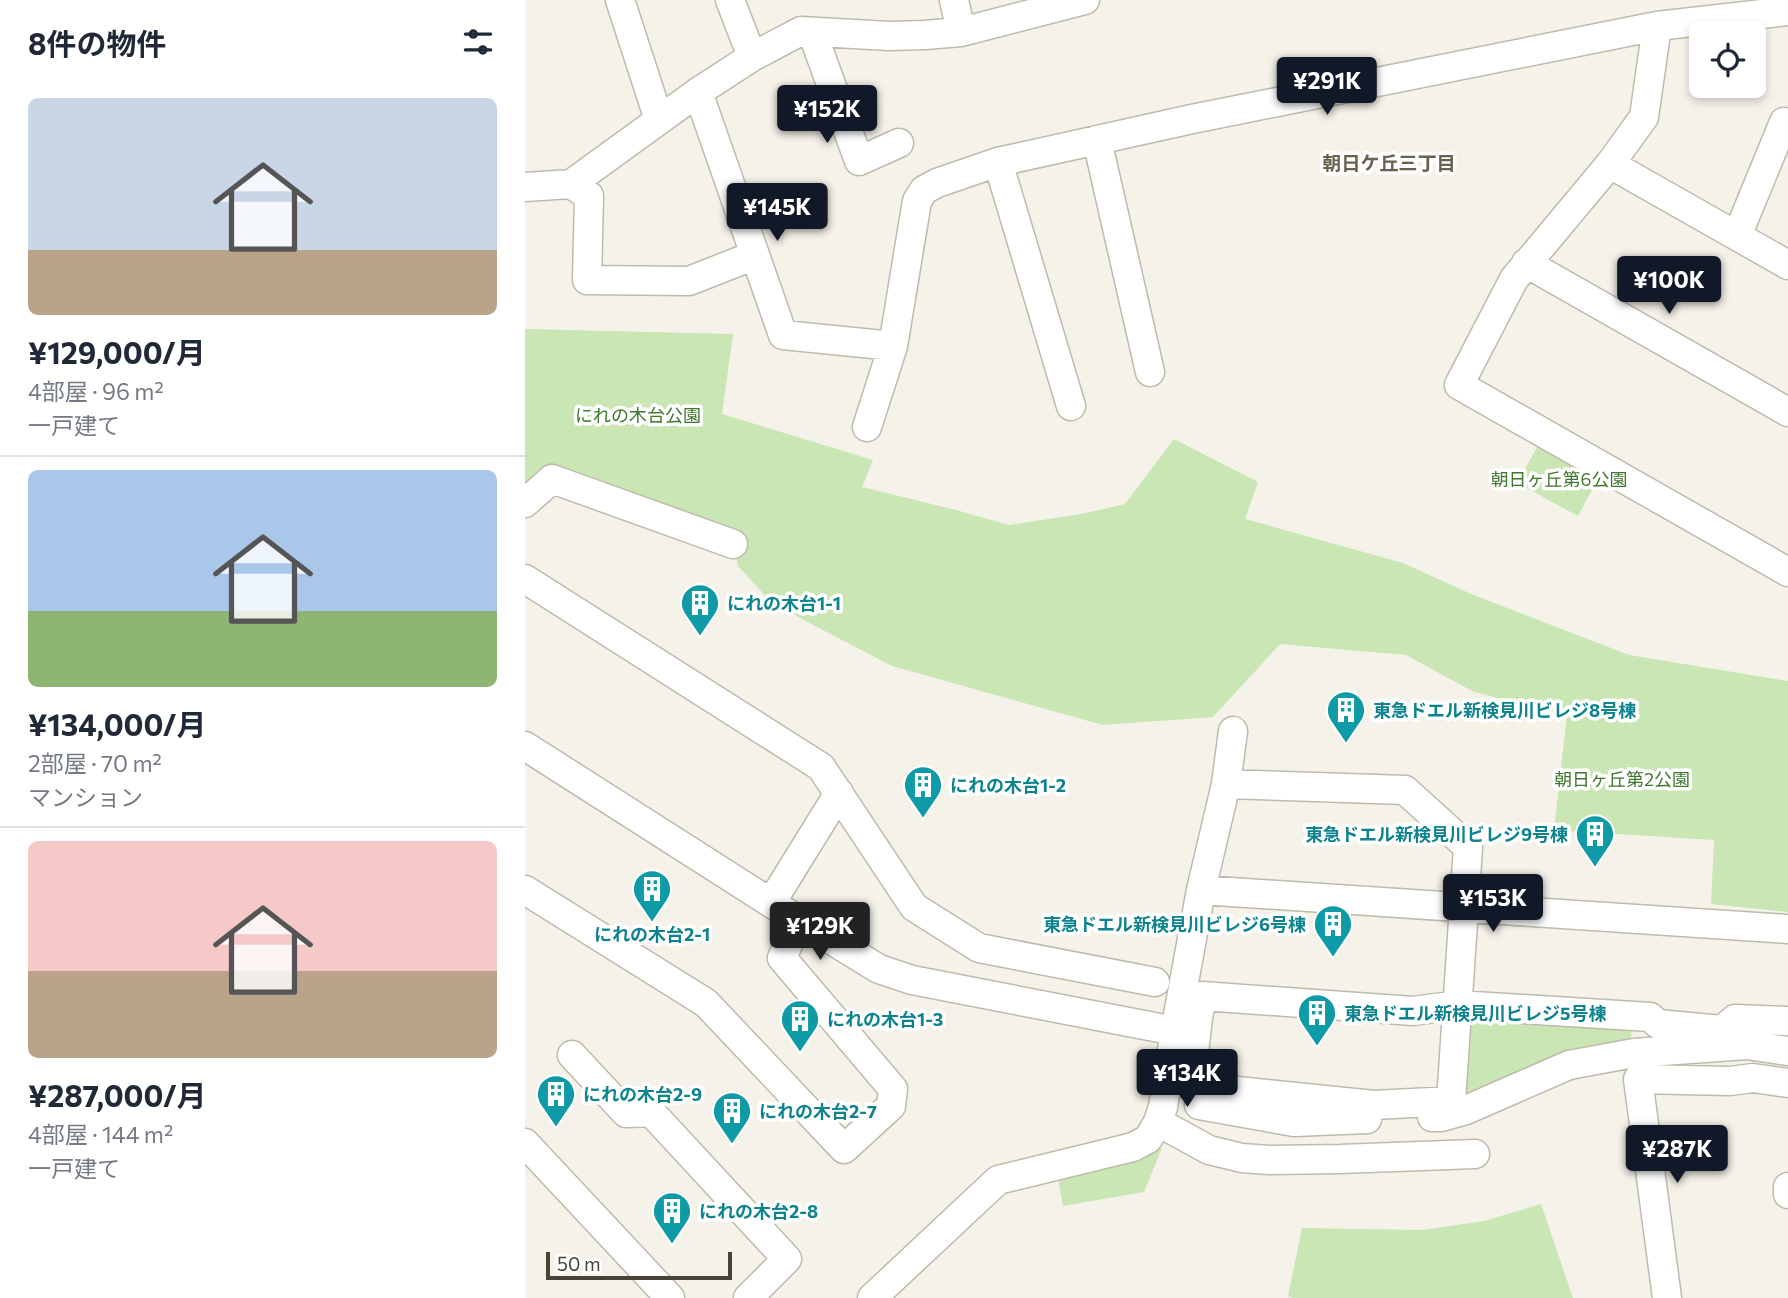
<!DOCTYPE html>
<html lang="ja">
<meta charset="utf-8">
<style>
body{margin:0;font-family:Commissioner,"Noto Sans JP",sans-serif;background:#f6f6f7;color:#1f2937;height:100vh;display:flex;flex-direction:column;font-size:26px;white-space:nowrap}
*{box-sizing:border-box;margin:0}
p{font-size:23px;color:#747a83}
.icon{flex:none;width:38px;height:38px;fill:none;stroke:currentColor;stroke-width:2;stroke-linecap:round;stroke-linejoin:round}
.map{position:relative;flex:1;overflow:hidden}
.side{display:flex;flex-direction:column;background:#fff;width:525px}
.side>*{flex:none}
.fabs{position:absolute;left:1164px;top:21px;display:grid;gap:14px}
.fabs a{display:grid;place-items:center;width:77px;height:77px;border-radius:10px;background:#fff;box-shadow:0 4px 10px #0003;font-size:35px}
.scale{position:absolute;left:21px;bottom:18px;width:186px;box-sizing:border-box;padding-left:7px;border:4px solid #474338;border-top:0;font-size:19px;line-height:24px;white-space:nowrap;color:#474338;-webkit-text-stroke:5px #fff;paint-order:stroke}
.price{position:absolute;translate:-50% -60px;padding:0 16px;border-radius:7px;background:#111827;color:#fff;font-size:23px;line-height:46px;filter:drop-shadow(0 2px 4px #0008)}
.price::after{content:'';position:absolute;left:50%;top:42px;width:21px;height:16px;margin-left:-10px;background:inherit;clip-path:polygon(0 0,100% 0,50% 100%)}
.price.current{background:#222;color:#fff}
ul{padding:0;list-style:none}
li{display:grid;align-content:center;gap:14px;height:371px;padding:0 28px}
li+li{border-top:2px solid #e0e1e3}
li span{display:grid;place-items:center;height:217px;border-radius:10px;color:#555}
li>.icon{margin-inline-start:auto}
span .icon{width:126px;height:126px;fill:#fffc;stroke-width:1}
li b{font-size:30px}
h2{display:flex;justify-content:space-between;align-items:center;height:84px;padding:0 28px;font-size:30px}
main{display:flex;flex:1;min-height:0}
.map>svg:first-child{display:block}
.green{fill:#c9e6b4}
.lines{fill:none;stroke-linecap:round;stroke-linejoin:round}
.minor-casing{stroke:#bfbbac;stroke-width:31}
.minor{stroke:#fff;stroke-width:28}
.labels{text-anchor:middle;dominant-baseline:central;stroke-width:7;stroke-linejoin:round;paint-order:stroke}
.park-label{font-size:18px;fill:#3f772d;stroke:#fff}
.culture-label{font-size:18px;font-weight:bold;fill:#0d838f;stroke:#fff;text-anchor:start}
.neighbourhood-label{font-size:19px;font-weight:bold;fill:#69624f;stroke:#fff}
</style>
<main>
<section class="side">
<h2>8件の物件<svg class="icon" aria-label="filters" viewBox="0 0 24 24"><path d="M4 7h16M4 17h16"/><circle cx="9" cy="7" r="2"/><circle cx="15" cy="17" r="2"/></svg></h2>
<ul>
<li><span style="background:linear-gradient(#c9d6e8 70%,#b9a48a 0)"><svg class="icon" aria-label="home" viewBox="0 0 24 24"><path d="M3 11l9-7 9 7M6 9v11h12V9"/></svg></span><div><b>¥129,000/月</b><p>4部屋 · 96 m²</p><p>一戸建て</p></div></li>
<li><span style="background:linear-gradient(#a9c7e8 65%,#8fb573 0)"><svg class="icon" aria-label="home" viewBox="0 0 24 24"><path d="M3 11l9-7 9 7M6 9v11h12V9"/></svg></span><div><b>¥134,000/月</b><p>2部屋 · 70 m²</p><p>マンション</p></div></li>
<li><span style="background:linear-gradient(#f6c9c9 60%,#b9a48a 0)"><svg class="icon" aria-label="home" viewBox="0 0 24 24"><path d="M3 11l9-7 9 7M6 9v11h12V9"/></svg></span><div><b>¥287,000/月</b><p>4部屋 · 144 m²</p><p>一戸建て</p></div></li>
</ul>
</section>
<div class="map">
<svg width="1263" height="1298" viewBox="0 0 1263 1298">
<rect width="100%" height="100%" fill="#f4f2e9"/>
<path class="green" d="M 0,329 L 208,334 L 197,414 L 348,460 L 337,487 L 431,510 L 484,525 L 556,514 L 600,504 L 649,439 L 733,482 L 720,519 L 878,563 L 946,594 L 1104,655 L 1263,681 L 1263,912 L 1186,904 L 1189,840 L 1029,830 L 1042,715 L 949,692 L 881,655 L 755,644 L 688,717 L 578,725 L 367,666 L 248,604 L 213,566 L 208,543 L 21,469 L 0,488 Z
M 1015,442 L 1075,475 L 1053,516 L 992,483 Z
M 946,1013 L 1107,1022 L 1106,1042 L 1039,1053 L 934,1096 Z
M 637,1148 L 619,1192 L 538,1206 L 532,1173 Z
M 1016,1204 L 1048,1298 L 768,1298 L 763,1296 L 777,1228 L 898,1230 L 959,1221 Z"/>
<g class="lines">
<g class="minor-casing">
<path id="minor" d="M 95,0 L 134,120
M 205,0 L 227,57
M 429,0 L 436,32
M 1132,26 L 1263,11
M 287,32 L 334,161 L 374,143
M 173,92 L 258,335 L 368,346
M 572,140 L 625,372
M 473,162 L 546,406
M 1085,164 L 1263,265
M 46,184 L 173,92 L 227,57 L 276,31 L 364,36 L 400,35 L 436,32 L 560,0
M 0,187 L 46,184 L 64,196 L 62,280 L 164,281 L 230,255
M 1212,236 L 1259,122 L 1263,124
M 1001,263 L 1263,412
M 342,427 L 368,346 L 392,201 L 399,190 L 412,183 L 473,162 L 667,119 L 1132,26 L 1119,117 L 1085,164 L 989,279 L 934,385 L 1263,572
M 0,503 L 27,479 L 208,544
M 0,579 L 296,767 L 389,907 L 454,948 L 630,982
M 0,746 L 246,903 L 354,969 L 387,980 L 650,1031
M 701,784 L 880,790 L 943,847 L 926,1101 L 849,1105 L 665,1086 L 673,1018 L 677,996 L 888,1011 L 933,1005 L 1125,1017 L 1133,1024 L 1197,1030 L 1210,1019 L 1263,1021
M 0,890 L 181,1003 L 319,1149 L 366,1106 L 368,1089 L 257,958 L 274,920
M 676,890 L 1263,929
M 246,903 L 314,793
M 47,1055 L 101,1113 L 126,1112 L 262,1259 L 223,1298
M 674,1105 L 769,1122 L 842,1119
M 907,1117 L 916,1117 L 941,1110 L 1044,1065 L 1109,1053 L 1222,1045 L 1263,1051
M 633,1122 L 684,1150 L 717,1158 L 744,1160 L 815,1159 L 950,1154
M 0,1143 L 145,1298
M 1263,1187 L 1263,1194
M 347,1298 L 473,1180 L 608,1147 L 623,1139 L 633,1122 L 638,1107 L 650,1031 L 676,890 L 701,784 L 708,731
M 1142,1298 L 1113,1079 L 1205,1081 L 1228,1078 L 1263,1083"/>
</g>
<use href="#minor" class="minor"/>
</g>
<defs>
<g id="building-pin" transform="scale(2.0125)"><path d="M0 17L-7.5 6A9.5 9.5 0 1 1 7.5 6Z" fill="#0f9aa8" stroke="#fff"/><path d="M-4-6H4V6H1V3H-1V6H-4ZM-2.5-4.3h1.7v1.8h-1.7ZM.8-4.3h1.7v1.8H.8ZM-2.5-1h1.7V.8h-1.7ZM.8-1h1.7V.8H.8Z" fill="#fff"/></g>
</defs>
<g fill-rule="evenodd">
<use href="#building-pin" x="175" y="603"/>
<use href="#building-pin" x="821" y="710"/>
<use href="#building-pin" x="398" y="785"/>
<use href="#building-pin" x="1070" y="834"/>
<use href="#building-pin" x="127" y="889"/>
<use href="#building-pin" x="808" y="924"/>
<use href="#building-pin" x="792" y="1013"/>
<use href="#building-pin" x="275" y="1019"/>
<use href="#building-pin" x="31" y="1094"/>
<use href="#building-pin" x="207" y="1111"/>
<use href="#building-pin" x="147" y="1211"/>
</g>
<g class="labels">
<g class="park-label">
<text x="113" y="415">にれの木台公園</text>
<text x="1034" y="479">朝日ヶ丘第6公園</text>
<text x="1097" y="779">朝日ヶ丘第2公園</text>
</g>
<g class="culture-label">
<text x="202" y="603">にれの木台1-1</text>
<text x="848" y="710">東急ドエル新検見川ビレジ8号棟</text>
<text x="425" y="785">にれの木台1-2</text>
<text x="1043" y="834" text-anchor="end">東急ドエル新検見川ビレジ9号棟</text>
<text x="781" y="924" text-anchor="end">東急ドエル新検見川ビレジ6号棟</text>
<text x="127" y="934" text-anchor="middle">にれの木台2-1</text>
<text x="819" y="1013">東急ドエル新検見川ビレジ5号棟</text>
<text x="302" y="1019">にれの木台1-3</text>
<text x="58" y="1094">にれの木台2-9</text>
<text x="234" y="1111">にれの木台2-7</text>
<text x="174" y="1211">にれの木台2-8</text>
</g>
<g class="neighbourhood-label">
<text x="864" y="162">朝日ケ丘三丁目</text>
</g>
</g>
</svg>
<div class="fabs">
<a><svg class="icon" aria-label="locate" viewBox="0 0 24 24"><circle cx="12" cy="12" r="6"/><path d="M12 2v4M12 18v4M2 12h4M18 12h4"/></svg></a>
</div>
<div class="scale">50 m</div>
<b class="price" style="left:802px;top:117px">¥291K</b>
<b class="price" style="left:302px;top:145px">¥152K</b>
<b class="price" style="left:252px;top:243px">¥145K</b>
<b class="price" style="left:1144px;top:316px">¥100K</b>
<b class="price" style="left:968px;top:934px">¥153K</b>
<b class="price current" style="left:295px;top:962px">¥129K</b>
<b class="price" style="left:662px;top:1109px">¥134K</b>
<b class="price" style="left:1152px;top:1185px">¥287K</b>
</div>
</main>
